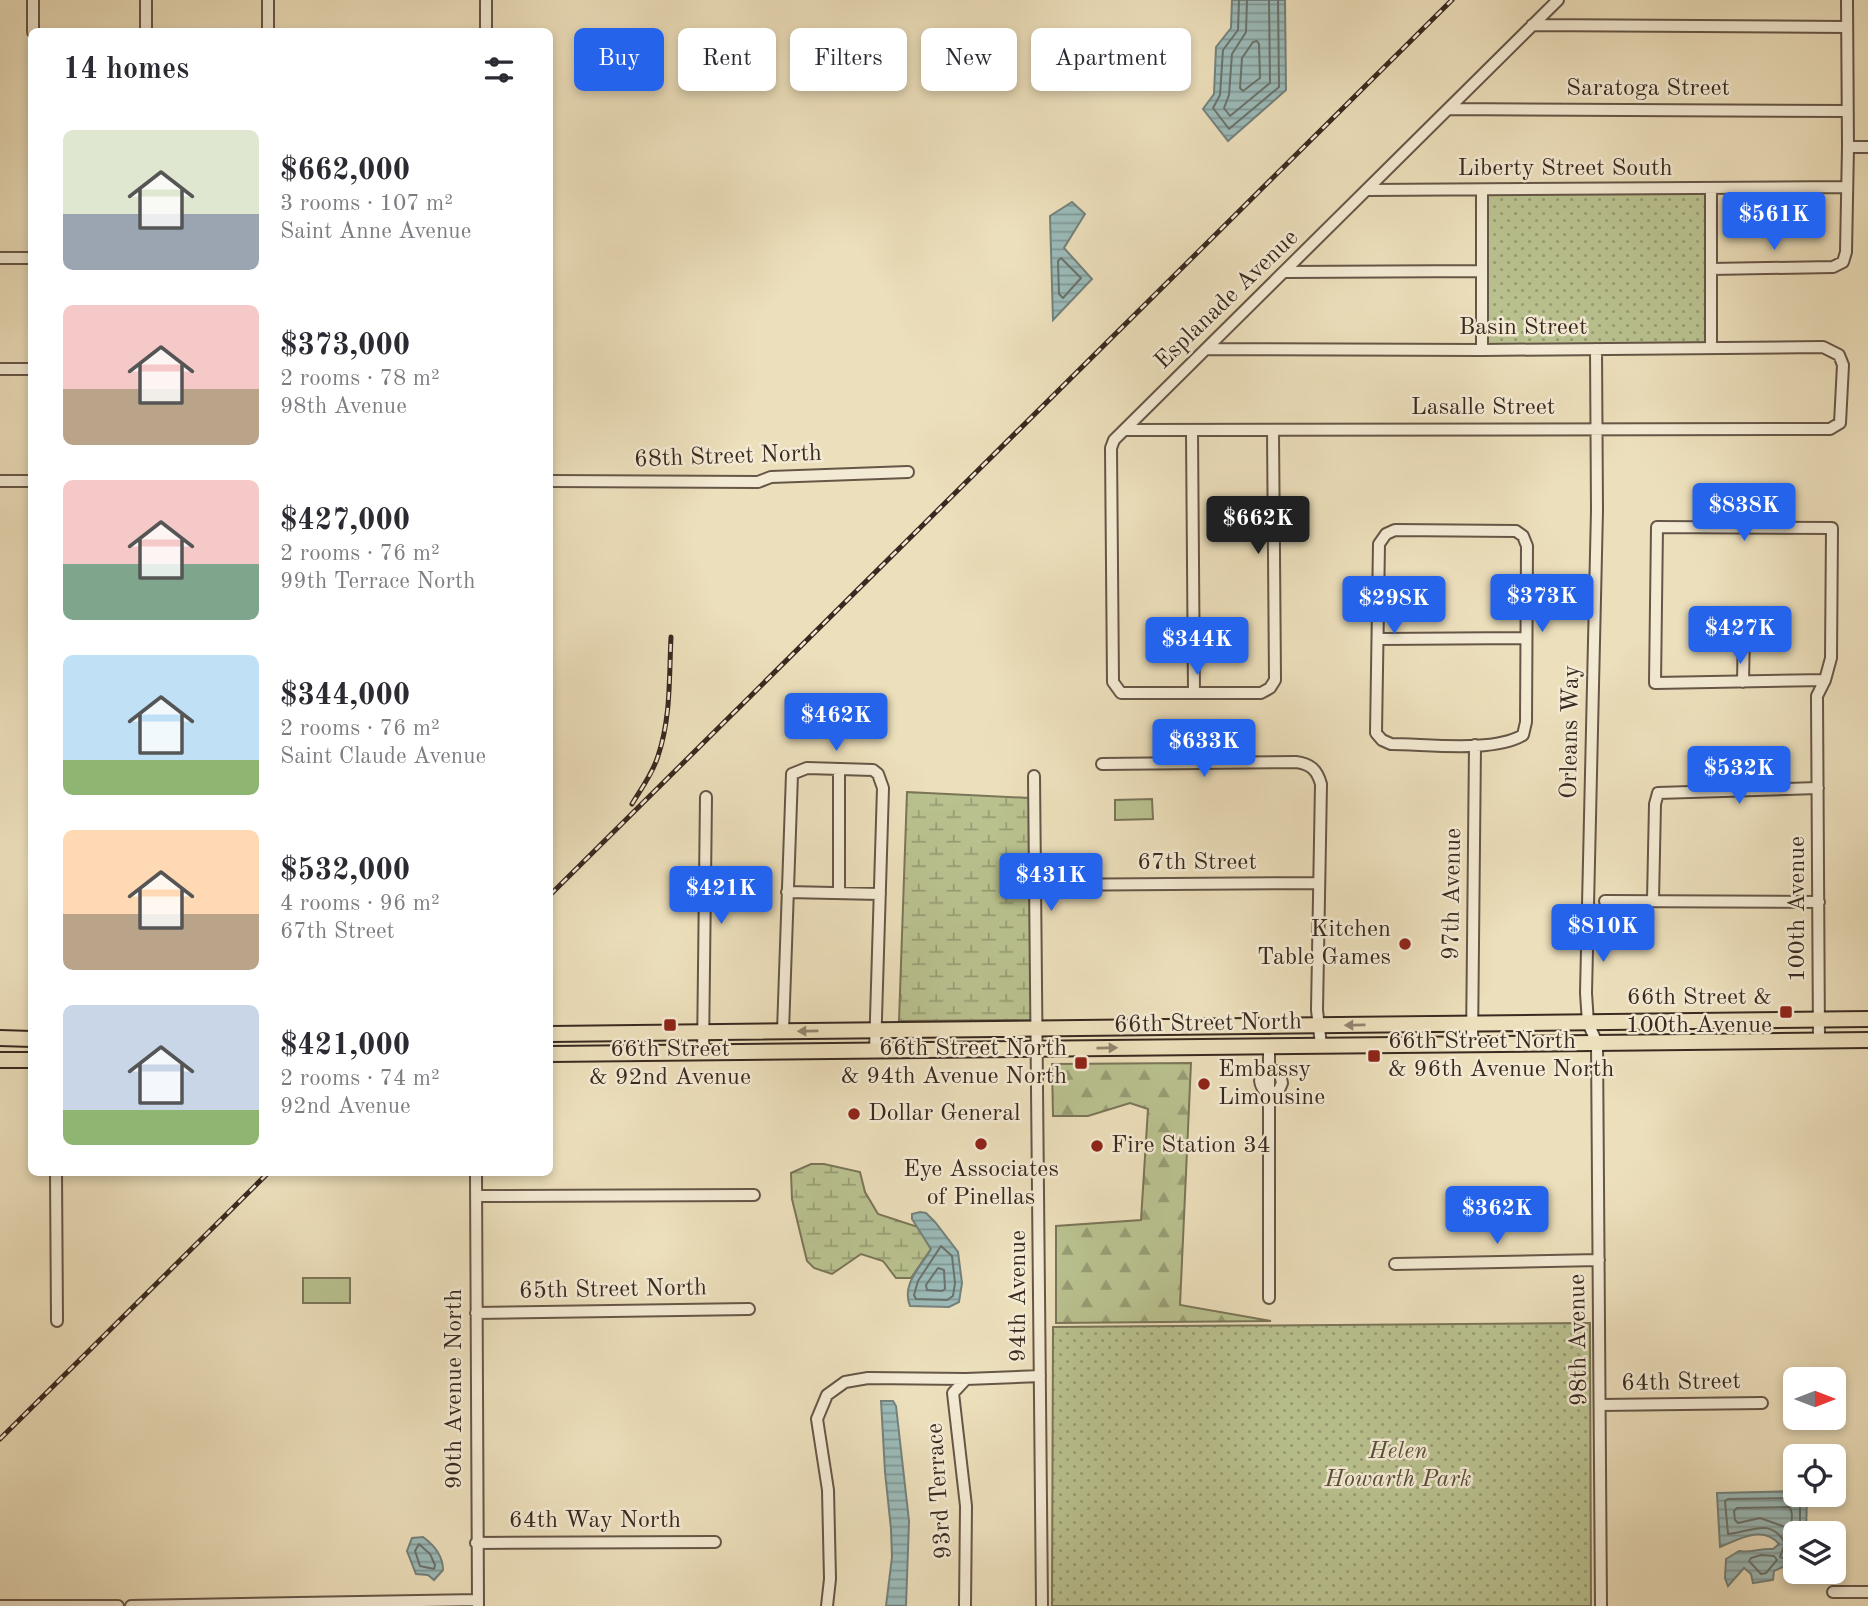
<!DOCTYPE html>
<meta charset="utf-8">
<style>
body{margin:0;font-family:"Old Standard TT",serif;background:#f7f7f7;color:#2b2b33;height:100vh;display:flex;flex-direction:column;font-size:26px;white-space:nowrap}
*{box-sizing:border-box;margin:0}
p{font-size:23px;color:#7c7c81}
.icon{flex:none;width:38px;height:38px;fill:none;stroke:currentColor;stroke-width:2;stroke-linecap:round;stroke-linejoin:round}
.map{position:relative;flex:1;overflow:hidden}
.details{position:absolute;left:28px;top:28px;width:525px;height:1148px;display:flex;flex-direction:column;background:#fff;border-radius:10px;box-shadow:0 4px 10px #0003}
.details>*{flex:none}
.top-card{position:absolute;left:574px;top:28px;width:665px;height:63px;display:flex;gap:14px}
.needle{width:46px;rotate:90deg}
.controls{position:absolute;left:1783px;top:1367px;display:grid;gap:14px}
.controls a{display:grid;place-items:center;width:63px;height:63px;border-radius:10px;background:#fff;box-shadow:0 4px 10px #0003;font-size:35px}
.price{position:absolute;translate:-50% -60px;padding:0 16px;border-radius:7px;background:#2563eb;color:#fff;font-size:23px;line-height:46px;filter:drop-shadow(0 2px 4px #0008)}
.price::after{content:'';position:absolute;left:50%;top:42px;width:21px;height:16px;margin-left:-10px;background:inherit;clip-path:polygon(0 0,100% 0,50% 100%)}
.price.current{background:#222;color:#fff}
ul{padding:0;list-style:none}
li{display:flex;align-items:center;gap:21px;height:175px;padding:0 35px}
li span{display:grid;place-items:center;flex:none;width:196px;height:140px;border-radius:10px;color:#555}
li>.icon{margin-inline-start:auto}
span .icon{width:84px;height:84px;fill:#fffc;stroke-width:1}
li b{font-size:30px}
h2{display:flex;justify-content:space-between;align-items:center;height:84px;padding:0 35px;font-size:30px}
.tag{padding:0 24px;border-radius:10px;background:#fff;box-shadow:0 4px 10px #0003;font-size:24px;line-height:63px}
.tag.current{background:#2563eb;color:#fff}
.map>svg:first-child{display:block}
.grass{fill:#b9c18f;stroke:#7a7558;stroke-width:2}
.forest{fill:url(#forest-firs);stroke:#7a7558;stroke-width:2}
.wetland{fill:url(#wetland-marsh);stroke:#7a7558;stroke-width:2}
.park{fill:url(#park-dots);stroke:#7a7558;stroke-width:2}
.water{fill:url(#water-rules);stroke:#74817c;stroke-width:2}
.lines{fill:none;stroke-linecap:round;stroke-linejoin:round}
.shore{stroke:#6a726c;stroke-width:2}
.minor-casing{stroke:#665647;stroke-width:14}
.major-casing{stroke:#3a2920;stroke-width:18}
.minor{stroke:#f3ead3;stroke-width:10}
.major{stroke:#ecdfbb;stroke-width:14}
.rail-casing{stroke:#3a2920;stroke-width:5}
.rail{stroke:#f3ead3;stroke-width:2.5;stroke-dasharray:8;stroke-linecap:butt}
.oneway{fill:#93846e}
.poi-dot{fill:#8f2418;stroke:#f3ead3;stroke-width:2.5}
.labels{text-anchor:middle;dominant-baseline:central;stroke-width:5;stroke-linejoin:round;paint-order:stroke}
.street-label{font-size:24px;fill:#3a2920;stroke:#f3ead3}
.poi-label{font-size:24px;fill:#3a2920;stroke:#f3ead3;text-anchor:start}
.park-label{font-size:24px;font-style:italic;fill:#5a4f3c;stroke:#f3ead3}
</style>
<div class="map">
<svg width="1868" height="1606" viewBox="0 0 1868 1606">
<defs>
<pattern id="forest-firs" width="22" height="20" patternUnits="userSpaceOnUse" patternTransform="scale(1.75)"><rect width="22" height="20" fill="#b9c18f"/><path d="M5 1l3.5 6h-7zM16 11l3.5 6h-7z" fill="#979d74"/></pattern>
<pattern id="wetland-marsh" width="20" height="14" patternUnits="userSpaceOnUse" patternTransform="scale(1.75)"><rect width="20" height="14" fill="#b9c18f"/><path d="M1 5h8M5 5V1M11 12h8M15 12V8" fill="none" stroke="#979d74"/></pattern>
<pattern id="park-dots" width="8" height="8" patternUnits="userSpaceOnUse" patternTransform="scale(1.75)"><rect width="8" height="8" fill="#b9c18f"/><path d="M2 2h.1M6 6h.1" fill="none" stroke="#979d74" stroke-width="1.8" stroke-linecap="round"/></pattern>
<pattern id="water-rules" width="6" height="5" patternUnits="userSpaceOnUse" patternTransform="scale(1.75)"><rect width="6" height="5" fill="#9bbbb9"/><path d="M0 2.5h6" fill="none" stroke="#7f9896"/></pattern>
</defs>
<rect width="100%" height="100%" fill="#ecdfbb"/>
<filter id="stains"><feTurbulence type="fractalNoise" baseFrequency=".00286" numOctaves="4"/><feColorMatrix values="0 0 0 0 .2 0 0 0 0 .09 0 0 0 0 .02 0 0 0 .5 -.17"/></filter>
<radialGradient id="worn" r=".72"><stop offset=".6" stop-color="#630" stop-opacity="0"/><stop offset="1" stop-color="#630" stop-opacity=".3"/></radialGradient>
<path class="grass" d="M 1152,799 L 1153,819 L 1115,820 L 1115,800 Z
M 303,1278 L 350,1278 L 350,1303 L 303,1303 Z"/>
<path class="forest" d="M 1191,1063 L 1180,1305 L 1271,1321 L 1056,1323 L 1056,1226 L 1141,1220 L 1148,1109 L 1130,1103 L 1088,1116 L 1053,1116 L 1052,1064 Z"/>
<path class="wetland" d="M 907,792 L 1029,798 L 1033,1020 L 899,1021 Z
M 811,1164 L 824,1164 L 860,1172 L 865,1192 L 878,1214 L 918,1227 L 931,1249 L 911,1278 L 896,1278 L 883,1261 L 861,1254 L 832,1274 L 814,1268 L 807,1261 L 792,1199 L 791,1173 Z"/>
<path class="park" d="M 1715,187 L 1714,349 L 1478,352 L 1479,194 Z
M 1590,1323 L 1591,1606 L 1052,1606 L 1053,1327 Z"/>
<path class="water" d="M 1232,0 L 1285,0 L 1286,90 L 1228,141 L 1203,109 L 1214,94 L 1216,47 L 1231,28 Z
M 1072,202 L 1085,214 L 1064,248 L 1092,279 L 1053,320 L 1050,216 Z
M 920,1212 L 926,1213 L 935,1222 L 958,1252 L 962,1283 L 959,1302 L 949,1307 L 910,1306 C 901,1284 921,1267 931,1249 L 912,1219 L 912,1214 Z
M 881,1401 L 893,1401 L 896,1406 L 909,1521 L 906,1606 L 886,1606 L 892,1557 L 891,1529 L 885,1472 Z
M 1795,1491 L 1796,1494 L 1807,1495 L 1806,1533 L 1796,1533 L 1795,1569 L 1789,1570 L 1787,1565 L 1774,1571 L 1773,1580 L 1753,1583 L 1751,1574 L 1744,1568 L 1728,1586 L 1725,1578 L 1726,1559 L 1739,1551 C 1750,1553 1761,1548 1773,1549 L 1779,1544 C 1763,1525 1739,1539 1720,1547 L 1717,1493 Z
M 423,1537 C 434,1545 443,1556 443,1570 L 434,1580 L 428,1575 L 416,1574 L 407,1551 L 412,1538 Z"/>
<g class="lines">
<path class="shore" d="M 1239,0 L 1238,30 L 1223,50 L 1220,95 L 1213,108 L 1229,129 L 1279,87 L 1278,0
M 1247,0 L 1246,32 L 1232,54 L 1229,95 L 1224,108 L 1230,116 L 1270,83 L 1269,0
M 1257,41 L 1259,44 L 1260,78 L 1243,91 L 1240,88 L 1242,58 L 1253,42 Z
M 1061,258 L 1081,278 L 1063,298 L 1059,294 L 1058,261 Z
M 941,1246 L 952,1256 L 955,1283 L 953,1296 L 947,1300 L 916,1299 L 914,1295 L 918,1281 Z
M 938,1268 L 944,1270 L 945,1289 L 942,1291 L 927,1290 L 926,1285 Z
M 1789,1507 C 1793,1511 1793,1524 1788,1528 L 1760,1518 L 1738,1523 L 1735,1520 L 1734,1511 L 1737,1508 Z
M 419,1544 L 430,1554 L 435,1565 L 434,1569 L 420,1566 L 415,1551 Z
M 1761,1555 L 1774,1556 L 1777,1560 L 1766,1573 L 1761,1574 L 1749,1561 L 1751,1558 Z
M 1796,1563 L 1780,1557 L 1785,1543 C 1770,1516 1749,1533 1728,1534 L 1725,1501 L 1728,1499 L 1798,1498 L 1800,1501 L 1800,1533"/>
<g class="minor-casing">
<path id="minor" d="M 268,0 L 268,32
M 1532,25 L 1847,27
M 33,32 L 33,0
M 146,32 L 146,0
M 486,32 L 486,0
M 1448,109 L 1847,111
M 1848,147 L 1868,147
M 1711,189 L 1711,348
M 1368,190 L 1847,187
M 1482,191 L 1482,350
M 0,258 L 32,258
M 1711,269 L 1833,267 L 1843,262 L 1846,252 L 1848,147 L 1847,0
M 1286,272 L 1482,271
M 1596,349 L 1597,510 L 1586,993 L 1588,1023 L 1597,1043 L 1601,1606
M 0,369 L 32,369
M 1125,430 L 1830,429 L 1840,423 L 1843,365 L 1839,355 L 1823,347 L 1482,350 L 1206,349
M 1273,430 L 1275,680 L 1270,688 L 1261,693 L 1121,693 L 1113,682 L 1111,448 L 1114,440 L 1558,0
M 1192,431 L 1194,693
M 0,481 L 32,481
M 550,481 L 758,482 L 771,477 L 908,472
M 1395,530 L 1516,531 L 1523,536 L 1527,546 L 1526,722 L 1523,735 C 1493,753 1427,744 1391,744 L 1382,740 L 1376,733 L 1379,544 L 1386,534 Z
M 1379,639 L 1526,638
M 1743,682 L 1744,629
M 1102,764 L 1296,762 C 1311,764 1317,770 1321,784 L 1317,1010 L 1321,1045
M 1034,776 L 1042,1606
M 1035,885 L 1318,883
M 787,892 L 880,894
M 839,893 L 839,769
M 1653,900 L 1655,804 L 1658,793 L 1818,788
M 1605,901 L 1819,902
M 783,1031 L 792,774 L 807,768 L 873,770 L 878,774 L 883,788 L 875,1051
M 1819,1041 L 1817,696 L 1825,680 L 1831,658 L 1832,528 L 1657,527 L 1655,683 L 1825,680
M 1472,1044 L 1475,745
M 1269,1045 L 1269,1298
M 703,1053 L 706,797
M 1270,1068 L 1280,1074 L 1282,1083 L 1279,1090 L 1269,1096 C 1259,1086 1255,1076 1270,1068 Z
M 56,1172 L 57,1321
M 476,1172 L 478,1606
M 476,1196 L 754,1195
M 1395,1264 L 1599,1260
M 476,1313 L 749,1309
M 1601,1405 L 1762,1403
M 476,1543 L 715,1542
M 1833,1592 L 1868,1592
M 0,1606 L 118,1606
M 131,1606 L 478,1600
M 827,1606 L 830,1579 L 828,1490 L 817,1419 L 827,1395 L 845,1382 L 868,1378 L 966,1379 L 1040,1376
M 965,1606 L 966,1506 L 953,1393 L 966,1379"/>
</g>
<g class="major-casing">
<path id="major" d="M 550,1034 L 1868,1019
M 0,1038 L 32,1039
M 550,1054 L 1868,1040
M 0,1060 L 32,1060"/>
</g>
<use href="#minor" class="minor"/>
<use href="#major" class="major"/>
<g class="rail-casing">
<path id="rail" d="M 632,804 C 641,789 653,773 658,756 C 671,718 669,677 671,637
M 550,895 L 1452,0
M 0,1439 L 269,1172"/>
</g>
<use href="#rail" class="rail"/>
</g>
<defs><path id="oneway-solid" d="M-6-.8H1V-3.2L6.5 0L1 3.2V.8H-6Z" transform="scale(1.75)"/></defs>
<g class="oneway">
<use href="#oneway-solid" transform="translate(1355 1025) rotate(179)"/>
<use href="#oneway-solid" transform="translate(808 1031) rotate(179)"/>
<use href="#oneway-solid" transform="translate(1107 1048) rotate(-1)"/>
</g>
<g class="poi-dot">
<circle cx="1405" cy="944" r="7"/>
<rect x="1779" y="1005" width="14" height="14" rx="3.5"/>
<rect x="663" y="1018" width="14" height="14" rx="3.5"/>
<rect x="1367" y="1049" width="14" height="14" rx="3.5"/>
<rect x="1074" y="1056" width="14" height="14" rx="3.5"/>
<circle cx="1204" cy="1084" r="7"/>
<circle cx="854" cy="1114" r="7"/>
<circle cx="981" cy="1144" r="7"/>
<circle cx="1097" cy="1146" r="7"/>
</g>
<g class="labels">
<g class="street-label">
<text x="1648" y="89">Saratoga Street</text>
<text x="1565" y="169">Liberty Street South</text>
<text transform="translate(1227 300) rotate(-44)">Esplanade Avenue</text>
<text x="1523" y="328">Basin Street</text>
<text x="1483" y="408">Lasalle Street</text>
<text transform="translate(728 457) rotate(-2)">68th Street North</text>
<text transform="translate(1571 732) rotate(-89)">Orleans Way</text>
<text x="1197" y="863">67th Street</text>
<text transform="translate(1453 894) rotate(-89)">97th Avenue</text>
<text transform="translate(1798 909) rotate(-90)">100th Avenue</text>
<text transform="translate(1208 1024) rotate(-1)">66th Street North</text>
<text transform="translate(613 1290) rotate(-1)">65th Street North</text>
<text transform="translate(1019 1296) rotate(-90)">94th Avenue</text>
<text transform="translate(1579 1340) rotate(-91)">98th Avenue</text>
<text transform="translate(1681 1383) rotate(-1)">64th Street</text>
<text transform="translate(455 1389) rotate(-90)">90th Avenue North</text>
<text transform="translate(940 1491) rotate(-94)">93rd Terrace</text>
<text x="595" y="1521">64th Way North</text>
</g>
<g class="poi-label">
<text x="1391" y="930" text-anchor="end">Kitchen<tspan x="1391" dy="28">Table Games</tspan></text>
<text x="1772" y="998" text-anchor="end">66th Street &amp;<tspan x="1772" dy="28">100th Avenue</tspan></text>
<text x="1388" y="1042">66th Street North<tspan x="1388" dy="28">&amp; 96th Avenue North</tspan></text>
<text x="1067" y="1049" text-anchor="end">66th Street North<tspan x="1067" dy="28">&amp; 94th Avenue North</tspan></text>
<text x="670" y="1050" text-anchor="middle">66th Street<tspan x="670" dy="28">&amp; 92nd Avenue</tspan></text>
<text x="1218" y="1070">Embassy<tspan x="1218" dy="28">Limousine</tspan></text>
<text x="868" y="1114">Dollar General</text>
<text x="1111" y="1146">Fire Station 34</text>
<text x="981" y="1170" text-anchor="middle">Eye Associates<tspan x="981" dy="28">of Pinellas</tspan></text>
</g>
<g class="park-label">
<text x="1398" y="1452">Helen<tspan x="1398" dy="28">Howarth Park</tspan></text>
</g>
</g>
<rect width="100%" height="100%" filter="url(#stains)"/>
<rect width="100%" height="100%" fill="url(#worn)"/>
</svg>
<div class="controls">
<a><svg class="needle" viewBox="-14 -14 28 28"><path d="M0-13l5 13h-10z" fill="#e53935"/><path d="M0 13l5-13h-10z" fill="#7c7c81"/></svg></a>
<a><svg class="icon" aria-label="locate" viewBox="0 0 24 24"><circle cx="12" cy="12" r="6"/><path d="M12 2v4M12 18v4M2 12h4M18 12h4"/></svg></a>
<a><svg class="icon" aria-label="layers" viewBox="0 0 24 24"><path d="M12 4l9 5-9 5-9-5zM3 14l9 5 9-5"/></svg></a>
</div>
<b class="price" style="left:1774px;top:252px">$561K</b>
<b class="price" style="left:1744px;top:543px">$838K</b>
<b class="price current" style="left:1258px;top:556px">$662K</b>
<b class="price" style="left:1542px;top:634px">$373K</b>
<b class="price" style="left:1394px;top:636px">$298K</b>
<b class="price" style="left:1740px;top:666px">$427K</b>
<b class="price" style="left:1197px;top:677px">$344K</b>
<b class="price" style="left:836px;top:753px">$462K</b>
<b class="price" style="left:1204px;top:779px">$633K</b>
<b class="price" style="left:1739px;top:806px">$532K</b>
<b class="price" style="left:1051px;top:913px">$431K</b>
<b class="price" style="left:721px;top:926px">$421K</b>
<b class="price" style="left:1603px;top:964px">$810K</b>
<b class="price" style="left:1497px;top:1246px">$362K</b>
<div class="top-card">
<a class="tag current">Buy</a>
<a class="tag">Rent</a>
<a class="tag">Filters</a>
<a class="tag">New</a>
<a class="tag">Apartment</a>
</div>
<section class="details">
<h2>14 homes<svg class="icon" aria-label="filters" viewBox="0 0 24 24"><path d="M4 7h16M4 17h16"/><circle cx="9" cy="7" r="2"/><circle cx="15" cy="17" r="2"/></svg></h2>
<ul>
<li><span style="background:linear-gradient(#dfe7d0 60%,#9aa5b1 0)"><svg class="icon" aria-label="home" viewBox="0 0 24 24"><path d="M3 11l9-7 9 7M6 9v11h12V9"/></svg></span><div><b>$662,000</b><p>3 rooms · 107 m²</p><p>Saint Anne Avenue</p></div></li>
<li><span style="background:linear-gradient(#f6c9c9 60%,#b9a48a 0)"><svg class="icon" aria-label="home" viewBox="0 0 24 24"><path d="M3 11l9-7 9 7M6 9v11h12V9"/></svg></span><div><b>$373,000</b><p>2 rooms · 78 m²</p><p>98th Avenue</p></div></li>
<li><span style="background:linear-gradient(#f6c9c9 60%,#7fa58c 0)"><svg class="icon" aria-label="home" viewBox="0 0 24 24"><path d="M3 11l9-7 9 7M6 9v11h12V9"/></svg></span><div><b>$427,000</b><p>2 rooms · 76 m²</p><p>99th Terrace North</p></div></li>
<li><span style="background:linear-gradient(#bfe0f5 75%,#8fb573 0)"><svg class="icon" aria-label="home" viewBox="0 0 24 24"><path d="M3 11l9-7 9 7M6 9v11h12V9"/></svg></span><div><b>$344,000</b><p>2 rooms · 76 m²</p><p>Saint Claude Avenue</p></div></li>
<li><span style="background:linear-gradient(#ffd9b3 60%,#b9a48a 0)"><svg class="icon" aria-label="home" viewBox="0 0 24 24"><path d="M3 11l9-7 9 7M6 9v11h12V9"/></svg></span><div><b>$532,000</b><p>4 rooms · 96 m²</p><p>67th Street</p></div></li>
<li><span style="background:linear-gradient(#c9d6e8 75%,#8fb573 0)"><svg class="icon" aria-label="home" viewBox="0 0 24 24"><path d="M3 11l9-7 9 7M6 9v11h12V9"/></svg></span><div><b>$421,000</b><p>2 rooms · 74 m²</p><p>92nd Avenue</p></div></li>
</ul>
</section>
</div>
